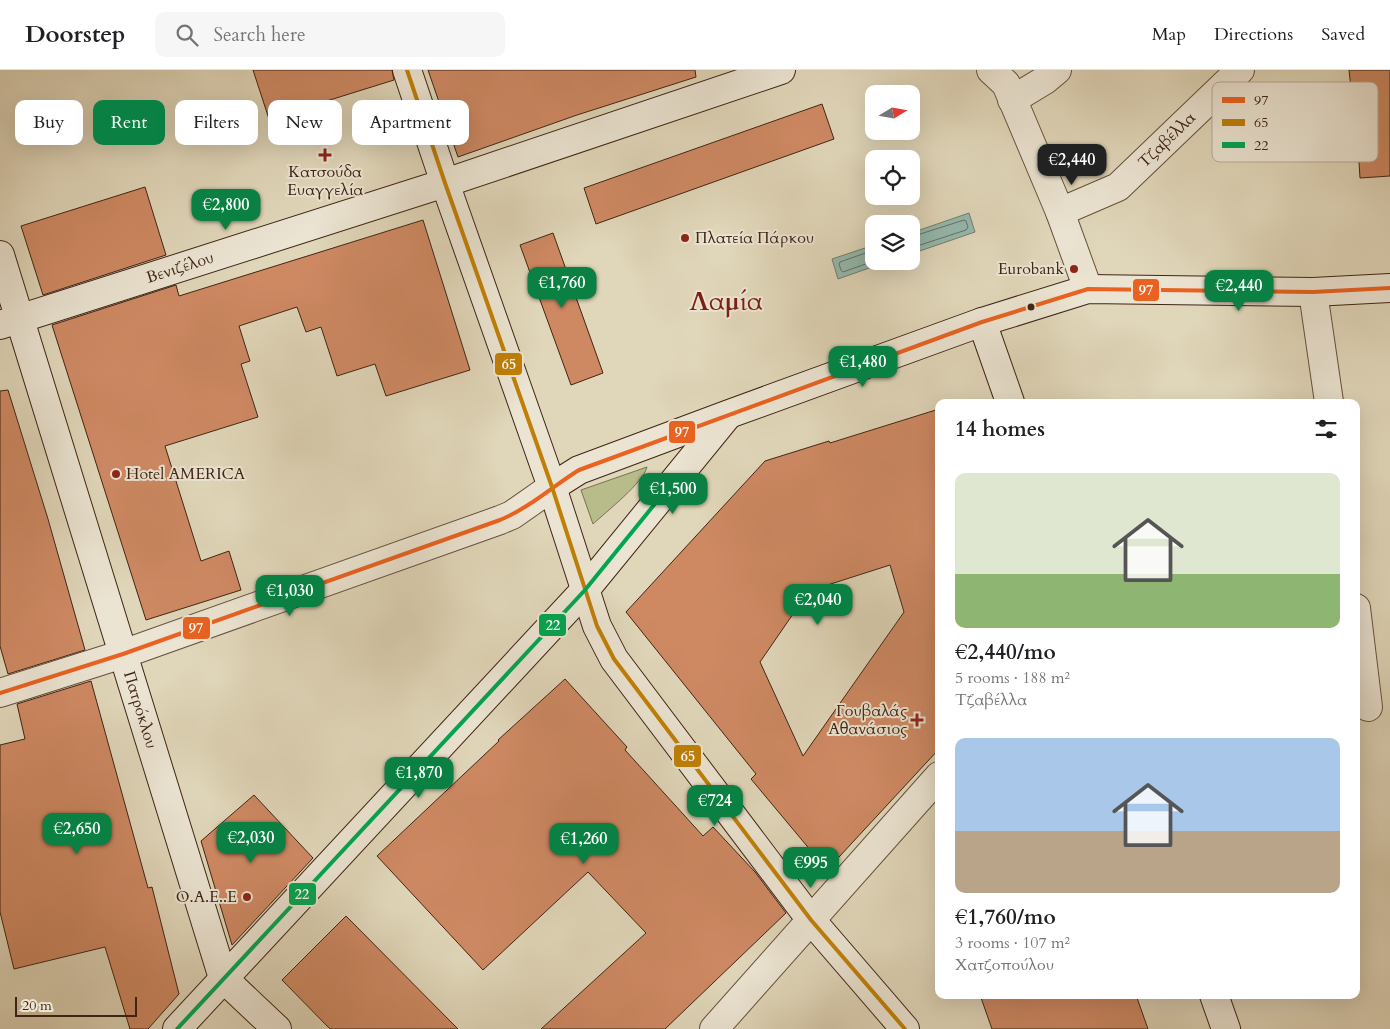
<!DOCTYPE html>
<meta charset="utf-8">
<style>
body{margin:0;font-family:Cardo,serif;background:#f6f6f6;color:#202124;height:100vh;display:flex;flex-direction:column;font-size:19px;white-space:nowrap}
*{box-sizing:border-box;margin:0}
p{font-size:16px;color:#757577}
.icon{flex:none;width:28px;height:28px;fill:none;stroke:currentColor;stroke-width:2;stroke-linecap:round;stroke-linejoin:round}
.map{position:relative;flex:1;overflow:hidden}
.side{position:absolute;left:935px;top:329px;width:425px;height:600px;display:flex;flex-direction:column;background:#fff;border-radius:10px;box-shadow:0 5px 20px #0002}
.side>*{flex:none}
.banner{position:absolute;left:15px;top:30px;width:475px;height:45px;display:flex;gap:10px}
.needle{width:32px;rotate:79deg}
.tools{position:absolute;left:865px;top:15px;display:grid;gap:10px}
.tools a{display:grid;place-items:center;width:55px;height:55px;border-radius:10px;background:#fff;box-shadow:0 5px 20px #0002;font-size:25px}
.scale{position:absolute;left:15px;bottom:12px;width:122px;box-sizing:border-box;padding-left:5px;border:2px solid #3f2514;border-top:0;font-size:14px;line-height:18px;white-space:nowrap;color:#3f2514;-webkit-text-stroke:4px #ebe4d2;paint-order:stroke}
.price{position:absolute;translate:-50% -42px;padding:0 11px;border-radius:10px;background:#0b8043;color:#fff;font-size:16px;line-height:32px;filter:drop-shadow(0 1px 2px #0008)}
.price::after{content:'';position:absolute;left:50%;top:30px;width:15px;height:11px;margin-left:-8px;background:inherit;clip-path:polygon(0 0,100% 0,50% 100%)}
.price.current{background:#222;color:#fff}
ul{padding:0;list-style:none}
li{display:grid;align-content:center;gap:10px;height:265px;padding:0 20px}
li span{display:grid;place-items:center;height:155px;border-radius:10px;color:#555}
li>.icon{margin-inline-start:auto}
span .icon{width:90px;height:90px;fill:#fffc;stroke-width:1}
li b{font-size:21px}
h2{display:flex;justify-content:space-between;align-items:center;height:60px;padding:0 20px;font-size:21px}
.pill{padding:0 18px;border-radius:10px;background:#fff;box-shadow:0 5px 20px #0002;font-size:18px;line-height:45px}
.pill.current{background:#0b8043;color:#fff}
header{display:flex;align-items:center;gap:30px;box-sizing:border-box;height:70px;padding:0 25px;background:#fff;border-bottom:1px solid #e0e0e0}
header strong{font-size:24px}
nav{display:flex;gap:28px;margin-inline-start:auto;font-size:18px}
.search{width:350px;height:45px;background:#f6f6f6;display:flex;align-items:center;gap:12px;box-sizing:border-box;padding:0 18px;border-radius:10px;color:#757577;font-size:19px}
.map>svg:first-child{display:block}
.green{fill:#b8bc8b;stroke:#7c7050}
.water{fill:#94b9af;stroke:#727e71}
.lines{fill:none;stroke-linecap:round;stroke-linejoin:round}
.shore{stroke:#6a6f62;stroke-width:1}
.building{fill:#ce8963;stroke:#3f2514;fill-rule:evenodd}
.street-casing{stroke:#67513d;stroke-width:30}
.secondary-casing{stroke:#3f2514;stroke-width:30}
.street{stroke:#ebe4d2;stroke-width:28}
.secondary{stroke:#ebe4d2;stroke-width:28}
.bus-1-casing{stroke:#ebe4d2;stroke-width:8}
.bus-2-casing{stroke:#ebe4d2;stroke-width:8}
.bus-3-casing{stroke:#ebe4d2;stroke-width:8}
.bus-1{stroke:#e96221;stroke-width:4}
.bus-2{stroke:#c07f06;stroke-width:4}
.bus-3{stroke:#00a651;stroke-width:4}
.poi-dot{fill:#8f2418;stroke:#ebe4d2;stroke-width:2}
.bus-dot{fill:#3f2514;stroke:#ebe4d2;stroke-width:2}
.labels{text-anchor:middle;dominant-baseline:central;stroke-width:4;stroke-linejoin:round;paint-order:stroke}
.street-label{font-size:16px;fill:#3f2514;stroke:#ebe4d2}
.poi-label{font-size:16px;fill:#3f2514;stroke:#ebe4d2;text-anchor:end}
.town-label{font-size:26px;font-weight:bold;fill:#7a1f14;stroke:#ebe4d2}
.key{fill:#ebe4d2;stroke:#b7ab99;stroke-width:1}
.key-label{font-size:14px;fill:#3f2514}
.line-badge{stroke:#ebe4d2;stroke-width:2}
.badge-label{font-size:14px;text-anchor:middle;font-weight:bold;fill:#fff}
</style>
<header>
<strong>Doorstep</strong>
<div class="search"><svg class="icon" aria-label="search" viewBox="0 0 24 24"><circle cx="10" cy="10" r="6"/><path d="M15 15l6 6"/></svg>Search here</div>
<nav><a>Map</a><a>Directions</a><a>Saved</a></nav>
</header>
<div class="map">
<svg width="1390" height="959" viewBox="0 0 1390 959">
<rect width="100%" height="100%" fill="#e0d6b9"/>
<filter id="stains"><feTurbulence type="fractalNoise" baseFrequency=".004" numOctaves="4"/><feColorMatrix values="0 0 0 0 .2 0 0 0 0 .09 0 0 0 0 .02 0 0 0 .5 -.17"/></filter>
<radialGradient id="worn" r=".72"><stop offset=".6" stop-color="#630" stop-opacity="0"/><stop offset="1" stop-color="#630" stop-opacity=".3"/></radialGradient>
<path class="green" d="M 647,397 C 643,413 607,441 593,454 L 581,420 Z"/>
<path class="water" d="M 969,143 L 975,162 L 911,184 L 911,163 Z
M 874,175 L 874,191 L 889,191 L 838,209 L 832,189 Z"/>
<g class="lines">
<path class="shore" d="M 911,167 L 964,150 L 966,151 L 968,157 L 966,160 L 911,178
M 874,180 L 840,192 L 839,194 L 841,200 L 843,202 L 874,191"/>
</g>
<path class="building" d="M 253,0 L 392,0 L 394,10 L 269,49 Z
M 428,0 L 695,0 L 696,7 L 577,45 L 458,87 Z
M 1349,0 L 1390,0 L 1390,106 L 1360,108 L 1356,44 L 1354,45 Z
M 822,34 L 834,69 L 596,154 L 584,118 Z
M 145,117 L 166,185 L 43,225 L 21,156 Z
M 423,150 L 470,300 L 386,326 L 375,294 L 337,306 L 321,257 L 306,262 L 297,237 L 239,256 L 250,291 L 241,294 L 258,347 L 165,376 L 201,491 L 229,481 L 241,520 L 146,550 L 52,255 L 176,215 L 179,226 Z
M 553,163 L 603,303 L 571,315 L 520,175 Z
M 8,320 L 48,449 L 85,580 L 8,604 L 0,576 L 0,321 Z
M 939,339 L 939,679 L 827,800 L 751,709 L 756,704 L 626,542 L 765,391 L 829,371 L 830,373 ZM 890,495 L 904,542 L 803,686 L 760,592 L 793,544 L 787,528 Z
M 565,609 L 627,677 L 625,680 L 703,766 L 713,757 L 755,802 L 786,843 L 665,959 L 541,959 L 646,863 L 588,802 L 483,900 L 377,786 L 499,671 L 498,670 Z
M 91,611 L 148,818 L 152,817 L 179,924 L 148,959 L 130,959 L 105,877 L 14,899 L 0,842 L 0,675 L 25,669 L 17,634 Z
M 254,725 L 313,788 L 232,875 L 201,771 Z
M 346,846 L 458,959 L 330,959 L 282,910 Z
M 980,925 L 1136,925 L 1148,959 L 992,959 Z"/>
<g class="lines">
<g class="street-casing">
<g id="street">
<path d="M 991,0 L 1006,14 L 1060,142 L 1088,219"/>
<path d="M 1012,30 L 1045,10 L 1057,0"/>
<path id="s1" d="M 1060,142 L 1118,117 L 1240,0"/>
<path d="M 1313,222 L 1329,332"/>
<path d="M 1356,538 L 1368,637"/>
<path d="M 0,623 L 123,584 L 500,450 L 512,445 L 552,417"/>
<path d="M 714,959 L 939,706"/>
</g>
</g>
<g class="secondary-casing">
<g id="secondary">
<path d="M 407,0 L 445,113 L 552,417 L 597,556 L 614,589 L 811,850 L 905,959"/>
<path id="s2" d="M 0,185 L 223,908 L 277,959"/>
<path d="M 982,252 L 1010,332"/>
<path id="s3" d="M 0,255 L 445,113 L 781,0"/>
<path d="M 552,417 L 579,400 L 729,344 L 982,252 L 1088,219 L 1313,222 L 1390,218"/>
<path d="M 1214,925 L 1226,959"/>
<path d="M 177,959 L 585,520 L 728,345"/>
</g>
</g>
<use href="#street" class="street"/>
<use href="#secondary" class="secondary"/>
<g class="bus-1-casing">
<path id="bus-1" d="M 0,623 L 123,584 L 500,450 C 529,438 553,416 579,400 L 982,252 L 1088,219 L 1313,222 L 1390,218"/>
</g>
<g class="bus-2-casing">
<path id="bus-2" d="M 407,0 L 445,113 L 552,417 L 597,556 L 614,589 L 811,850 L 905,959"/>
</g>
<g class="bus-3-casing">
<path id="bus-3" d="M 177,959 L 585,520 L 671,414"/>
</g>
<use href="#bus-1" class="bus-1"/>
<use href="#bus-2" class="bus-2"/>
<use href="#bus-3" class="bus-3"/>
</g>
<g class="poi-dot">
<path d="M322.5 77.5h5v5h5v5h-5v5h-5v-5h-5v-5h5z"/>
<circle cx="685" cy="168" r="5"/>
<circle cx="1074" cy="199" r="5"/>
<circle cx="116" cy="404" r="5"/>
<path d="M914.5 642.5h5v5h5v5h-5v5h-5v-5h-5v-5h5z"/>
<circle cx="247" cy="827" r="5"/>
</g>
<circle class="bus-dot" cx="1031" cy="237" r="4.5"/>
<g class="labels">
<g class="street-label">
<text stroke="none"><textPath href="#s1" startOffset="131">Τζαβέλλα</textPath></text>
<text stroke="none"><textPath href="#s3" startOffset="189">Βενιζέλου</textPath></text>
<text stroke="none"><textPath href="#s2" startOffset="476">Πατρόκλου</textPath></text>
</g>
<g class="poi-label">
<text x="325" y="102" text-anchor="middle">Κατσούδα<tspan x="325" dy="18">Ευαγγελία</tspan></text>
<text x="695" y="168" text-anchor="start">Πλατεία Πάρκου</text>
<text x="1064" y="199">Eurobank</text>
<text x="126" y="404" text-anchor="start">Hotel AMERICA</text>
<text x="907" y="641">Γουβαλάς<tspan x="907" dy="18">Αθανάσιος</tspan></text>
<text x="237" y="827">O.A.E..E</text>
</g>
<g class="town-label">
<text x="726" y="231">Λαμία</text>
</g>
</g>
<rect x="1212" y="12" width="166" height="80" rx="8" class="key"/>
<rect x="1222" y="27" width="23" height="6" fill="#e96221"/>
<rect x="1222" y="49" width="23" height="7" fill="#c07f06"/>
<rect x="1222" y="72" width="23" height="6" fill="#00a651"/>
<g class="key-label">
<text x="1254" y="35">97</text>
<text x="1254" y="57">65</text>
<text x="1254" y="80">22</text>
</g>
<g class="line-badge">
<rect x="1132" y="208" width="28" height="24" rx="5" fill="#e96221"/>
<rect x="494" y="282" width="29" height="24" rx="5" fill="#c07f06"/>
<rect x="668" y="350" width="28" height="24" rx="5" fill="#e96221"/>
<rect x="538" y="543" width="29" height="24" rx="5" fill="#00a651"/>
<rect x="182" y="546" width="29" height="24" rx="5" fill="#e96221"/>
<rect x="673" y="674" width="29" height="24" rx="5" fill="#c07f06"/>
<rect x="288" y="812" width="29" height="24" rx="5" fill="#00a651"/>
</g>
<g class="badge-label">
<text x="1146" y="225">97</text>
<text x="509" y="299">65</text>
<text x="682" y="367">97</text>
<text x="553" y="560">22</text>
<text x="196" y="563">97</text>
<text x="688" y="691">65</text>
<text x="302" y="829">22</text>
</g>
<rect width="100%" height="100%" filter="url(#stains)"/>
<rect width="100%" height="100%" fill="url(#worn)"/>
</svg>
<div class="tools">
<a><svg class="needle" viewBox="-14 -14 28 28"><path d="M0-13l5 13h-10z" fill="#e53935"/><path d="M0 13l5-13h-10z" fill="#757577"/></svg></a>
<a><svg class="icon" aria-label="locate" viewBox="0 0 24 24"><circle cx="12" cy="12" r="6"/><path d="M12 2v4M12 18v4M2 12h4M18 12h4"/></svg></a>
<a><svg class="icon" aria-label="layers" viewBox="0 0 24 24"><path d="M12 4l9 5-9 5-9-5zM3 14l9 5 9-5"/></svg></a>
</div>
<div class="scale">20 m</div>
<b class="price current" style="left:1072px;top:116px">€2,440</b>
<b class="price" style="left:226px;top:161px">€2,800</b>
<b class="price" style="left:562px;top:239px">€1,760</b>
<b class="price" style="left:1239px;top:242px">€2,440</b>
<b class="price" style="left:863px;top:318px">€1,480</b>
<b class="price" style="left:673px;top:445px">€1,500</b>
<b class="price" style="left:290px;top:547px">€1,030</b>
<b class="price" style="left:818px;top:556px">€2,040</b>
<b class="price" style="left:419px;top:729px">€1,870</b>
<b class="price" style="left:715px;top:757px">€724</b>
<b class="price" style="left:77px;top:785px">€2,650</b>
<b class="price" style="left:251px;top:794px">€2,030</b>
<b class="price" style="left:584px;top:795px">€1,260</b>
<b class="price" style="left:811px;top:819px">€995</b>
<div class="banner">
<a class="pill">Buy</a>
<a class="pill current">Rent</a>
<a class="pill">Filters</a>
<a class="pill">New</a>
<a class="pill">Apartment</a>
</div>
<section class="side">
<h2>14 homes<svg class="icon" aria-label="filters" viewBox="0 0 24 24"><path d="M4 7h16M4 17h16"/><circle cx="9" cy="7" r="2"/><circle cx="15" cy="17" r="2"/></svg></h2>
<ul>
<li><span style="background:linear-gradient(#dfe7d0 65%,#8fb573 0)"><svg class="icon" aria-label="home" viewBox="0 0 24 24"><path d="M3 11l9-7 9 7M6 9v11h12V9"/></svg></span><div><b>€2,440/mo</b><p>5 rooms · 188 m²</p><p>Τζαβέλλα</p></div></li>
<li><span style="background:linear-gradient(#a9c7e8 60%,#b9a48a 0)"><svg class="icon" aria-label="home" viewBox="0 0 24 24"><path d="M3 11l9-7 9 7M6 9v11h12V9"/></svg></span><div><b>€1,760/mo</b><p>3 rooms · 107 m²</p><p>Χατζοπούλου</p></div></li>
</ul>
</section>
</div>
